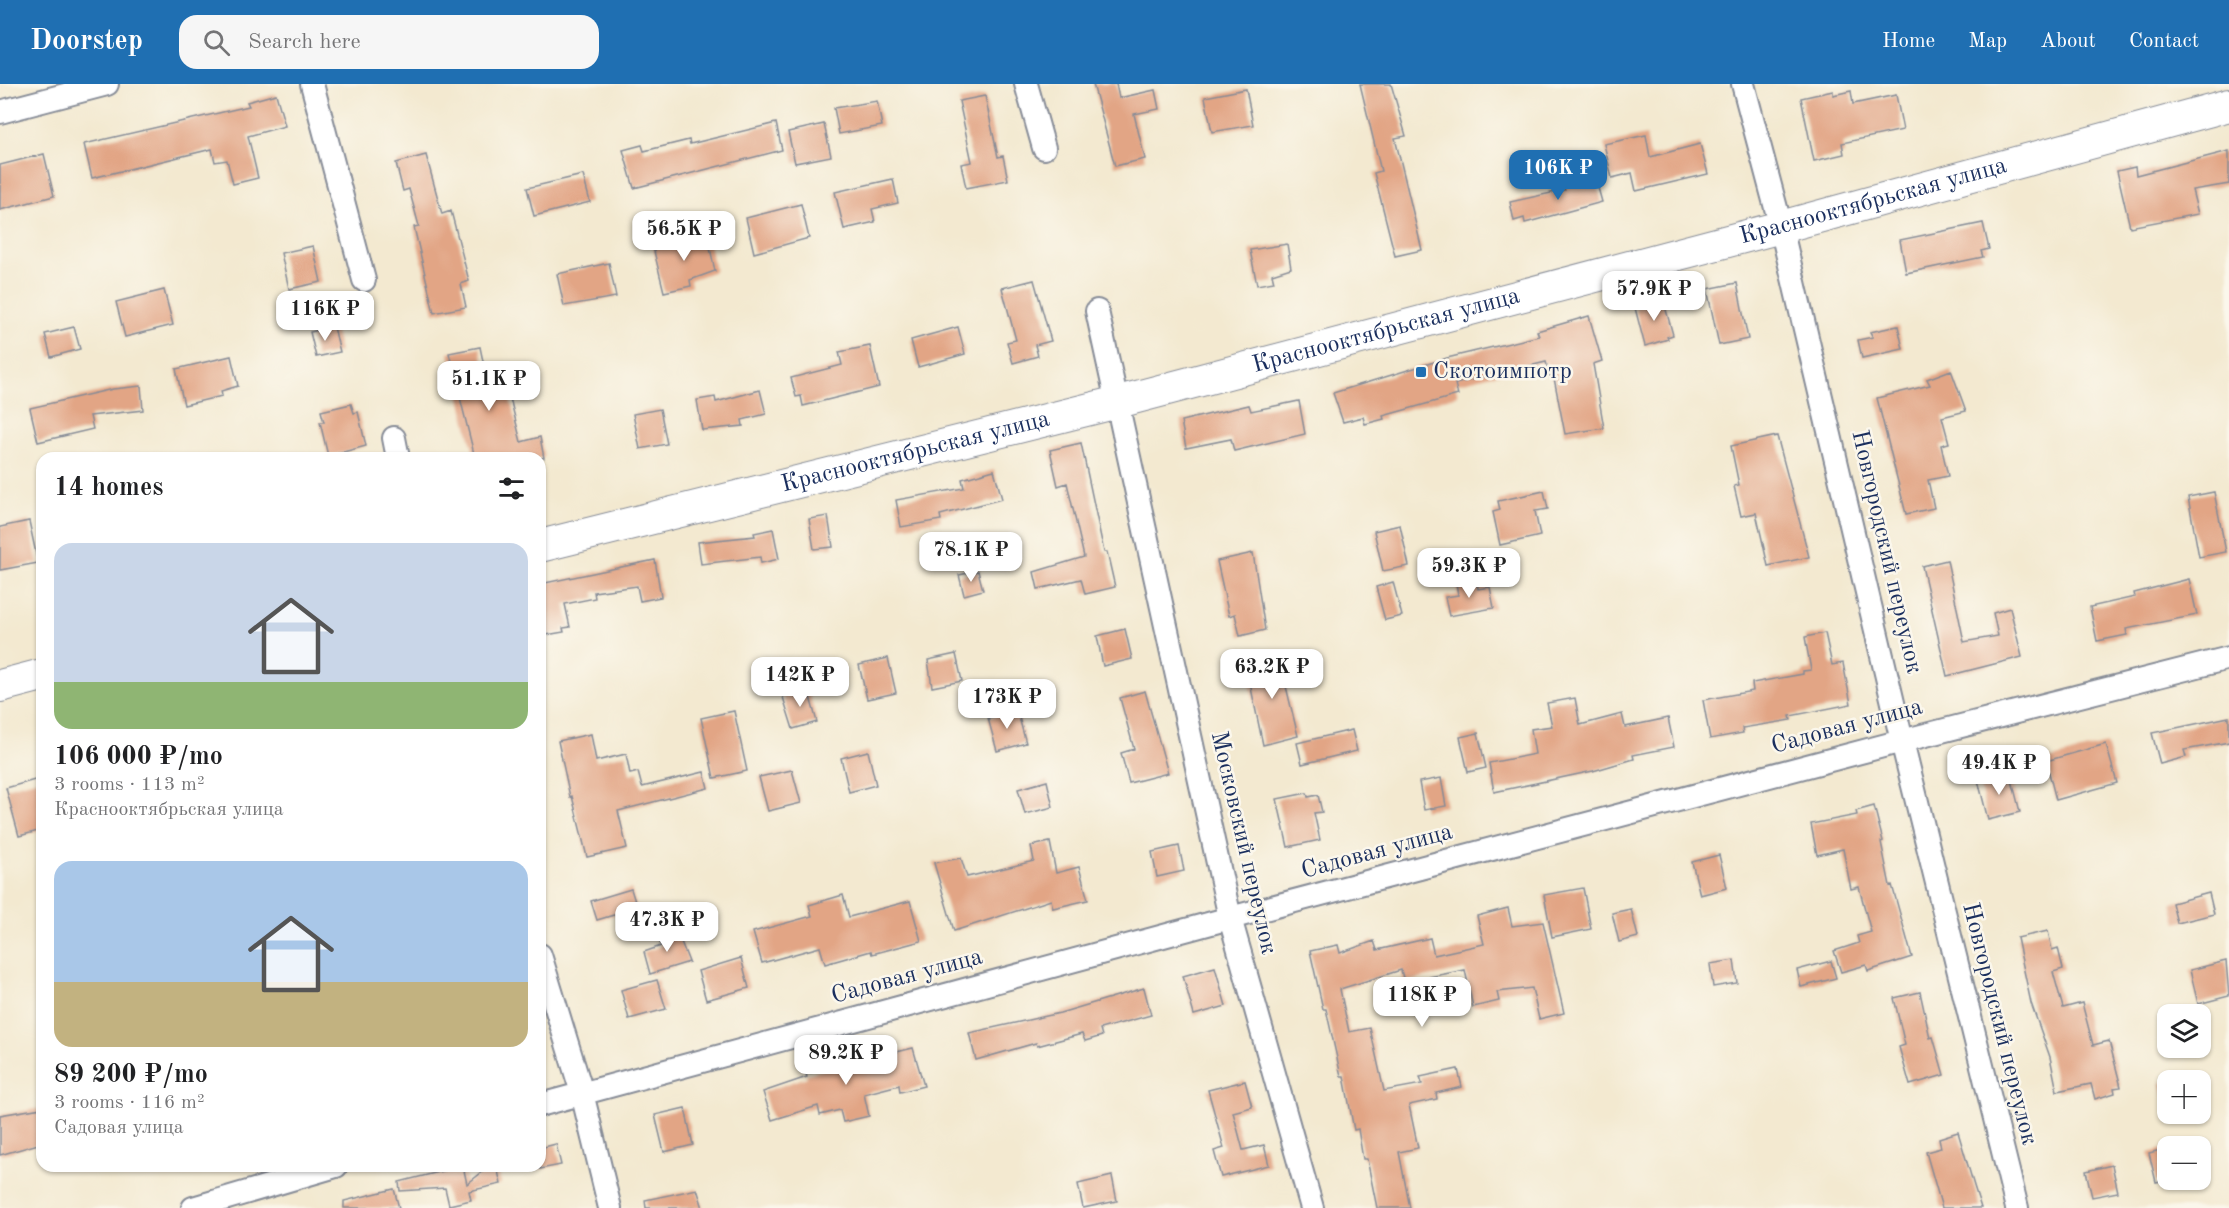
<!DOCTYPE html>
<meta charset="utf-8">
<style>
body{margin:0;font-family:"Old Standard TT",serif;background:#f6f6f6;color:#202124;height:100vh;display:flex;flex-direction:column;font-size:22px;white-space:nowrap}
*{box-sizing:border-box;margin:0}
p{font-size:20px;color:#757577}
.icon{flex:none;width:33px;height:33px;fill:none;stroke:currentColor;stroke-width:2;stroke-linecap:round;stroke-linejoin:round}
.map{position:relative;flex:1;overflow:hidden}
.side{position:absolute;left:36px;top:368px;width:510px;height:720px;display:flex;flex-direction:column;background:#fff;border-radius:18px;box-shadow:0 2px 4px #0004}
.side>*{flex:none}
.fabs{position:absolute;left:2157px;top:920px;display:grid;gap:12px}
.fabs a{display:grid;place-items:center;width:54px;height:54px;border-radius:12px;background:#fff;box-shadow:0 2px 4px #0004;font-size:30px}
.price{position:absolute;translate:-50% -51px;padding:0 14px;border-radius:12px;background:#fff;color:#222;font-size:20px;line-height:39px;filter:drop-shadow(0 2px 3px #0008)}
.price::after{content:'';position:absolute;left:50%;top:36px;width:18px;height:14px;margin-left:-9px;background:inherit;clip-path:polygon(0 0,100% 0,50% 100%)}
.price.active{background:#1f6fb2;color:#fff}
ul{padding:0;list-style:none}
li{display:grid;align-content:center;gap:12px;height:318px;padding:0 18px}
li span{display:grid;place-items:center;height:186px;border-radius:18px;color:#555}
li>.icon{margin-inline-start:auto}
span .icon{width:108px;height:108px;fill:#fffc;stroke-width:1}
li b{font-size:26px}
h2{display:flex;justify-content:space-between;align-items:center;height:72px;padding:0 18px;font-size:26px}
header{display:flex;align-items:center;gap:36px;box-sizing:border-box;height:84px;padding:0 30px;background:#1f6fb2;color:#fff}
header strong{font-size:28px}
nav{display:flex;gap:33px;margin-inline-start:auto;font-size:21px}
.search{width:420px;height:54px;background:#f6f6f6;display:flex;align-items:center;gap:15px;box-sizing:border-box;padding:0 21px;border-radius:18px;color:#757577;font-size:22px}
.map>svg:first-child{display:block}
.building{fill:#e2a585}
.lines{fill:none;stroke-linecap:round;stroke-linejoin:round}
.street-casing{stroke:#878c97;stroke-width:26}
.secondary-casing{stroke:#878c97;stroke-width:34}
.street{stroke:#fff;stroke-width:22}
.secondary{stroke:#fff;stroke-width:32}
.poi-dot{fill:#1f6fb2;stroke:#fbf7ec;stroke-width:2}
.labels{text-anchor:middle;dominant-baseline:central;stroke-width:5;stroke-linejoin:round;paint-order:stroke}
.street-label{font-size:24px;fill:#1b2f5e;stroke:#fbf7ec}
.poi-label{font-size:24px;fill:#1b2f5e;stroke:#fbf7ec;text-anchor:start}
</style>
<header>
<strong>Doorstep</strong>
<div class="search"><svg class="icon" aria-label="search" viewBox="0 0 24 24"><circle cx="10" cy="10" r="6"/><path d="M15 15l6 6"/></svg>Search here</div>
<nav><a>Home</a><a>Map</a><a>About</a><a>Contact</a></nav>
</header>
<div class="map">
<svg width="2229" height="1124" viewBox="0 0 2229 1124">
<rect width="100%" height="100%" fill="#fbf7ec"/>
<filter id="ink" filterUnits="userSpaceOnUse"><feTurbulence type="fractalNoise" baseFrequency=".0167" numOctaves="2"/><feDisplacementMap in="SourceGraphic" scale="12" xChannelSelector="R" yChannelSelector="G"/><feConvolveMatrix kernelMatrix="1 2 1 2 8 2 1 2 1" color-interpolation-filters="sRGB"/></filter>
<filter id="wash" filterUnits="userSpaceOnUse"><feTurbulence type="fractalNoise" baseFrequency=".008" numOctaves="4" result="noise"/><feDisplacementMap in="SourceGraphic" scale="24" xChannelSelector="R" yChannelSelector="G"/><feGaussianBlur stdDeviation="1.35" result="paint"/><feColorMatrix in="noise" values="0 0 0 0 0 0 0 0 0 0 0 0 0 0 0 0 0 1.4 0 .05"/><feComposite in="paint" operator="in"/></filter>
<g filter="url(#wash)">
<rect width="100%" height="100%" fill="#f3e9d0"/>
<g id="blocks">
<path class="building" d="M 1093,0 L 1116,0 L 1119,14 L 1155,6 L 1159,25 L 1134,30 L 1145,75 L 1115,82 Z
M 1360,0 L 1391,0 L 1406,52 L 1395,54 L 1422,166 L 1395,172 L 1374,89 L 1381,87 Z
M 1246,5 L 1253,41 L 1212,48 L 1205,13 Z
M 1833,7 L 1833,11 L 1851,7 L 1853,20 L 1896,11 L 1903,46 L 1842,59 L 1844,70 L 1814,77 L 1801,14 Z
M 276,10 L 285,42 L 248,52 L 258,94 L 233,100 L 227,76 L 215,78 L 212,65 L 92,94 L 84,60 L 249,22 L 247,18 Z
M 985,12 L 998,73 L 1003,72 L 1008,96 L 966,104 L 961,80 L 972,78 L 959,17 Z
M 877,17 L 882,42 L 839,50 L 834,24 Z
M 776,39 L 782,66 L 634,104 L 623,66 L 642,61 L 644,67 L 689,56 L 690,60 Z
M 824,40 L 831,72 L 795,79 L 788,48 Z
M 1646,51 L 1650,73 L 1700,60 L 1708,90 L 1636,107 L 1632,89 L 1612,94 L 1604,60 Z
M 2229,67 L 2229,100 L 2192,106 L 2198,130 L 2130,143 L 2117,87 L 2135,83 L 2136,91 Z
M 44,70 L 54,112 L 0,126 L 0,81 Z
M 426,71 L 442,130 L 451,127 L 469,197 L 461,200 L 466,223 L 434,229 L 414,143 L 419,142 L 409,105 L 403,107 L 396,79 Z
M 583,91 L 590,118 L 534,132 L 527,104 Z
M 1595,93 L 1602,118 L 1525,139 L 1524,134 L 1514,137 L 1510,118 L 1565,106 L 1563,102 Z
M 893,95 L 898,119 L 872,125 L 875,138 L 844,145 L 835,108 Z
M 801,120 L 809,154 L 754,169 L 746,134 Z
M 1983,139 L 1989,165 L 1981,167 L 1983,173 L 1906,189 L 1900,156 Z
M 707,150 L 715,187 L 690,196 L 691,202 L 664,208 L 653,163 Z
M 1287,160 L 1291,184 L 1272,190 L 1274,198 L 1257,201 L 1250,166 Z
M 313,162 L 321,198 L 289,205 L 281,169 Z
M 609,179 L 616,213 L 564,222 L 557,190 Z
M 1034,196 L 1051,257 L 1035,261 L 1038,272 L 1013,279 L 1007,258 L 1016,256 L 1002,204 Z
M 1737,199 L 1748,255 L 1719,261 L 1707,205 Z
M 164,206 L 173,241 L 125,253 L 116,218 Z
M 1663,215 L 1673,251 L 1667,253 L 1668,255 L 1645,262 L 1635,224 Z
M 1589,232 L 1602,277 L 1593,280 L 1604,344 L 1565,350 L 1554,294 L 1551,295 L 1546,278 L 1455,300 L 1458,311 L 1383,332 L 1384,335 L 1365,340 L 1363,333 L 1343,338 L 1333,309 L 1447,274 L 1539,252 L 1537,247 Z
M 1898,242 L 1903,265 L 1862,274 L 1858,256 L 1873,253 L 1870,248 Z
M 74,243 L 80,265 L 51,273 L 45,250 Z
M 334,243 L 340,268 L 316,273 L 310,248 Z
M 958,243 L 965,270 L 918,283 L 911,256 Z
M 870,262 L 879,303 L 803,322 L 801,312 L 796,313 L 791,294 L 842,281 L 839,268 Z
M 480,263 L 490,311 L 508,306 L 521,358 L 540,353 L 544,374 L 475,374 L 449,269 Z
M 231,272 L 238,302 L 221,307 L 222,312 L 184,321 L 176,285 Z
M 1951,286 L 1966,327 L 1942,333 L 1949,359 L 1941,361 L 1948,392 L 1928,396 L 1934,424 L 1906,430 L 1877,314 L 1930,301 L 1927,295 Z
M 141,302 L 143,326 L 90,332 L 93,345 L 38,358 L 30,324 L 113,305 Z
M 760,306 L 766,330 L 742,336 L 743,342 L 702,346 L 697,316 L 715,313 L 716,318 Z
M 1299,317 L 1305,350 L 1234,367 L 1231,355 L 1186,364 L 1181,337 L 1249,321 L 1251,327 Z
M 351,320 L 354,329 L 358,328 L 366,362 L 328,372 L 320,338 L 324,338 L 321,327 Z
M 660,325 L 667,360 L 640,365 L 633,330 Z
M 1777,352 L 1809,473 L 1768,482 L 1756,429 L 1741,432 L 1734,402 L 1739,401 L 1731,362 Z
M 1081,359 L 1104,468 L 1107,468 L 1115,503 L 1085,510 L 1081,495 L 1038,505 L 1034,488 L 1084,473 L 1067,399 L 1058,402 L 1050,366 Z
M 994,386 L 1002,415 L 940,431 L 941,436 L 901,443 L 896,416 L 964,404 L 962,395 Z
M 1544,407 L 1548,425 L 1535,427 L 1540,452 L 1500,461 L 1493,428 L 1500,426 L 1498,417 Z
M 2214,408 L 2226,468 L 2199,473 L 2188,413 Z
M 828,432 L 833,463 L 814,465 L 809,435 Z
M 29,437 L 38,479 L 0,486 L 0,443 Z
M 1400,441 L 1409,482 L 1383,487 L 1374,447 Z
M 773,445 L 779,475 L 761,479 L 760,473 L 701,480 L 698,458 L 755,452 L 754,449 Z
M 1253,469 L 1265,546 L 1240,552 L 1235,530 L 1229,532 L 1217,477 Z
M 655,476 L 661,513 L 640,517 L 637,502 L 594,508 L 595,514 L 565,520 L 570,543 L 563,544 L 564,548 L 540,552 L 540,500 Z
M 1947,476 L 1964,558 L 1998,552 L 1993,529 L 2010,524 L 2022,573 L 1947,592 L 1922,482 Z
M 978,487 L 983,506 L 964,511 L 959,491 Z
M 1477,495 L 1478,505 L 1490,503 L 1494,524 L 1449,532 L 1445,513 L 1458,511 L 1456,499 Z
M 2189,495 L 2197,531 L 2126,545 L 2127,551 L 2097,557 L 2090,523 L 2135,513 L 2134,509 Z
M 1393,498 L 1402,532 L 1385,536 L 1376,503 Z
M 1125,545 L 1132,575 L 1103,582 L 1097,552 Z
M 1825,549 L 1832,581 L 1843,579 L 1851,620 L 1790,632 L 1791,636 L 1742,644 L 1743,649 L 1710,655 L 1703,616 L 1753,607 L 1752,599 L 1803,590 L 1803,587 L 1811,586 L 1805,553 Z
M 956,570 L 962,597 L 932,603 L 928,576 Z
M 1284,572 L 1288,588 L 1283,590 L 1298,652 L 1263,661 L 1246,580 Z
M 888,574 L 896,609 L 867,615 L 859,581 Z
M 807,602 L 817,638 L 793,645 L 782,610 Z
M 1145,607 L 1168,689 L 1129,699 L 1121,669 L 1134,665 L 1120,614 Z
M 1575,614 L 1580,641 L 1622,630 L 1625,643 L 1668,634 L 1674,663 L 1633,671 L 1634,675 L 1593,687 L 1494,708 L 1489,679 L 1535,670 L 1531,645 L 1552,642 L 1547,619 Z
M 1017,626 L 1026,659 L 997,667 L 988,634 Z
M 734,627 L 747,687 L 714,694 L 701,634 Z
M 2229,633 L 2229,658 L 2184,666 L 2186,673 L 2160,680 L 2152,649 Z
M 1352,646 L 1357,667 L 1302,680 L 1297,659 Z
M 1478,649 L 1486,684 L 1468,688 L 1460,653 Z
M 591,650 L 596,677 L 626,670 L 630,690 L 638,688 L 642,703 L 704,688 L 708,704 L 618,727 L 627,764 L 587,773 L 572,712 L 570,713 L 558,657 Z
M 2106,660 L 2117,699 L 2056,716 L 2046,677 Z
M 868,667 L 876,701 L 849,708 L 841,674 Z
M 792,686 L 801,719 L 768,727 L 759,693 Z
M 2010,688 L 2020,728 L 1988,736 L 1978,696 Z
M 42,694 L 42,746 L 19,752 L 6,704 Z
M 1441,694 L 1446,722 L 1424,726 L 1419,698 Z
M 1047,697 L 1053,723 L 1025,730 L 1018,705 Z
M 1307,709 L 1308,713 L 1318,711 L 1322,728 L 1314,729 L 1320,756 L 1288,763 L 1277,715 Z
M 1874,722 L 1883,757 L 1881,758 L 1890,802 L 1892,801 L 1912,873 L 1868,887 L 1866,881 L 1841,888 L 1834,867 L 1859,859 L 1857,852 L 1871,848 L 1859,803 L 1851,805 L 1843,765 L 1817,771 L 1811,740 L 1857,731 L 1856,727 Z
M 1050,758 L 1056,789 L 1079,783 L 1088,816 L 1053,824 L 1051,816 L 954,847 L 934,779 L 961,774 L 967,793 L 1034,777 L 1031,762 Z
M 1179,762 L 1184,787 L 1157,793 L 1152,768 Z
M 1719,771 L 1727,804 L 1700,811 L 1692,778 Z
M 1583,804 L 1591,845 L 1552,853 L 1544,811 Z
M 631,805 L 637,824 L 597,836 L 591,817 Z
M 2209,809 L 2214,830 L 2177,839 L 2172,819 Z
M 843,811 L 849,833 L 910,817 L 921,857 L 872,870 L 871,867 L 825,880 L 820,863 L 762,879 L 753,848 L 812,832 L 809,821 Z
M 1508,824 L 1512,842 L 1543,838 L 1564,929 L 1539,935 L 1532,904 L 1497,908 L 1499,917 L 1473,923 L 1465,886 L 1404,898 L 1401,886 L 1340,905 L 1349,948 L 1370,944 L 1384,1007 L 1422,1000 L 1420,993 L 1458,985 L 1462,1003 L 1436,1009 L 1437,1015 L 1409,1021 L 1418,1064 L 1399,1068 L 1410,1124 L 1377,1124 L 1367,1075 L 1363,1075 L 1358,1045 L 1354,1046 L 1344,992 L 1341,992 L 1326,925 L 1323,925 L 1310,867 L 1338,861 L 1340,869 L 1374,857 L 1377,866 L 1430,854 L 1434,871 L 1484,860 L 1477,832 Z
M 1631,825 L 1638,853 L 1619,858 L 1612,829 Z
M 676,845 L 689,878 L 650,890 L 644,868 L 661,862 L 658,850 Z
M 2048,847 L 2052,866 L 2058,864 L 2063,885 L 2053,888 L 2063,924 L 2082,919 L 2093,961 L 2109,957 L 2121,1003 L 2114,1004 L 2115,1009 L 2095,1015 L 2091,1000 L 2057,1007 L 2050,973 L 2031,919 L 2017,854 Z
M 741,874 L 749,904 L 706,916 L 698,887 Z
M 1734,876 L 1737,899 L 1713,903 L 1710,880 Z
M 1831,877 L 1836,894 L 1801,903 L 1797,886 Z
M 2226,877 L 2229,912 L 2198,920 L 2190,886 Z
M 1215,883 L 1226,922 L 1194,931 L 1183,892 Z
M 657,896 L 666,925 L 629,935 L 621,906 Z
M 1144,904 L 1151,931 L 1100,945 L 1102,952 L 1085,957 L 1082,950 L 1037,962 L 1036,959 L 976,976 L 969,949 L 1060,929 Z
M 1920,908 L 1930,954 L 1933,953 L 1944,991 L 1910,1001 L 1899,963 L 1905,961 L 1894,914 Z
M 913,964 L 924,1002 L 900,1008 L 899,1001 L 864,1010 L 869,1032 L 843,1038 L 840,1026 L 820,1031 L 818,1022 L 772,1036 L 763,1008 L 807,993 L 806,990 Z
M 1245,997 L 1252,1023 L 1233,1028 L 1243,1066 L 1264,1061 L 1269,1081 L 1221,1093 L 1214,1067 L 1224,1064 L 1208,1006 Z
M 2168,998 L 2168,1029 L 2189,1029 L 2190,1031 L 2169,1036 L 2161,999 Z
M 42,1024 L 42,1059 L 0,1071 L 0,1031 Z
M 685,1024 L 693,1061 L 664,1068 L 655,1031 Z
M 1958,1048 L 1974,1102 L 1981,1124 L 1942,1124 L 1926,1068 L 1941,1064 L 1939,1054 Z
M 556,1060 L 561,1081 L 540,1085 L 540,1064 Z
M 2168,1064 L 2168,1095 L 2171,1095 L 2156,1098 L 2149,1069 Z
M 2112,1081 L 2118,1108 L 2092,1113 L 2086,1087 Z
M 463,1082 L 467,1100 L 485,1086 L 497,1083 L 501,1100 L 469,1107 L 471,1116 L 449,1121 L 445,1104 L 400,1107 L 399,1098 Z
M 1112,1092 L 1117,1117 L 1083,1124 L 1078,1100 Z
M 394,1105 L 399,1124 L 344,1124 L 344,1117 Z
M 697,1105 L 703,1124 L 646,1124 L 645,1116 Z"/>
</g>
</g>
<g filter="url(#ink)">
<use href="#blocks" fill-opacity="0" stroke="#878c97" stroke-width="1.5"/>
<g class="lines">
<g class="street-casing">
<path id="street" d="M 312,0 L 364,196
M 1026,0 L 1044,64
M 1743,0 L 1781,143 L 1902,657 L 2017,1124
M 0,28 L 107,0
M 1097,227 L 1230,834 L 1312,1124
M 394,354 L 398,374
M 540,871 L 582,1009 L 610,1124
M 540,1021 L 1230,834 L 1902,657 L 2229,574
M 193,1124 L 336,1082"/>
</g>
<g class="secondary-casing">
<g id="secondary">
<path id="s1" d="M 540,462 L 1118,318 L 1781,143 L 2229,21"/>
<path d="M 0,602 L 42,591"/>
</g>
</g>
<use href="#street" class="street"/>
<use href="#secondary" class="secondary"/>
</g>
</g>
<rect class="poi-dot" x="1415" y="282" width="12" height="12" rx="3"/>
<g class="labels">
<g class="street-label">
<text stroke="none"><textPath href="#s1" startOffset="1377">Краснооктябрьская улица</textPath></text>
<text stroke="none"><textPath href="#s1" startOffset="873">Краснооктябрьская улица</textPath></text>
<text stroke="none"><textPath href="#s1" startOffset="387">Краснооктябрьская улица</textPath></text>
<text transform="translate(1886 468) rotate(77)">Новгородский переулок</text>
<text transform="translate(1847 643) rotate(-15)">Садовая улица</text>
<text transform="translate(1243 759) rotate(77)">Московский переулок</text>
<text transform="translate(1377 768) rotate(-15)">Садовая улица</text>
<text transform="translate(907 893) rotate(-15)">Садовая улица</text>
<text transform="translate(1999 940) rotate(76)">Новгородский переулок</text>
</g>
<g class="poi-label">
<text x="1433" y="288">Скотоимпотр</text>
</g>
</g>
</svg>
<div class="fabs">
<a><svg class="icon" aria-label="layers" viewBox="0 0 24 24"><path d="M12 4l9 5-9 5-9-5zM3 14l9 5 9-5"/></svg></a>
<a>+</a>
<a>−</a>
</div>
<b class="price active" style="left:1558px;top:117px">106K ₽</b>
<b class="price" style="left:684px;top:178px">56.5K ₽</b>
<b class="price" style="left:1654px;top:238px">57.9K ₽</b>
<b class="price" style="left:325px;top:258px">116K ₽</b>
<b class="price" style="left:489px;top:328px">51.1K ₽</b>
<b class="price" style="left:971px;top:499px">78.1K ₽</b>
<b class="price" style="left:1469px;top:515px">59.3K ₽</b>
<b class="price" style="left:1272px;top:616px">63.2K ₽</b>
<b class="price" style="left:800px;top:624px">142K ₽</b>
<b class="price" style="left:1007px;top:646px">173K ₽</b>
<b class="price" style="left:1999px;top:712px">49.4K ₽</b>
<b class="price" style="left:667px;top:869px">47.3K ₽</b>
<b class="price" style="left:1422px;top:944px">118K ₽</b>
<b class="price" style="left:846px;top:1002px">89.2K ₽</b>
<section class="side">
<h2>14 homes<svg class="icon" aria-label="filters" viewBox="0 0 24 24"><path d="M4 7h16M4 17h16"/><circle cx="9" cy="7" r="2"/><circle cx="15" cy="17" r="2"/></svg></h2>
<ul>
<li><span style="background:linear-gradient(#c9d6e8 75%,#8fb573 0)"><svg class="icon" aria-label="home" viewBox="0 0 24 24"><path d="M3 11l9-7 9 7M6 9v11h12V9"/></svg></span><div><b>106 000 ₽/mo</b><p>3 rooms · 113 m²</p><p>Краснооктябрьская улица</p></div></li>
<li><span style="background:linear-gradient(#a9c7e8 65%,#c2b280 0)"><svg class="icon" aria-label="home" viewBox="0 0 24 24"><path d="M3 11l9-7 9 7M6 9v11h12V9"/></svg></span><div><b>89 200 ₽/mo</b><p>3 rooms · 116 m²</p><p>Садовая улица</p></div></li>
</ul>
</section>
</div>
